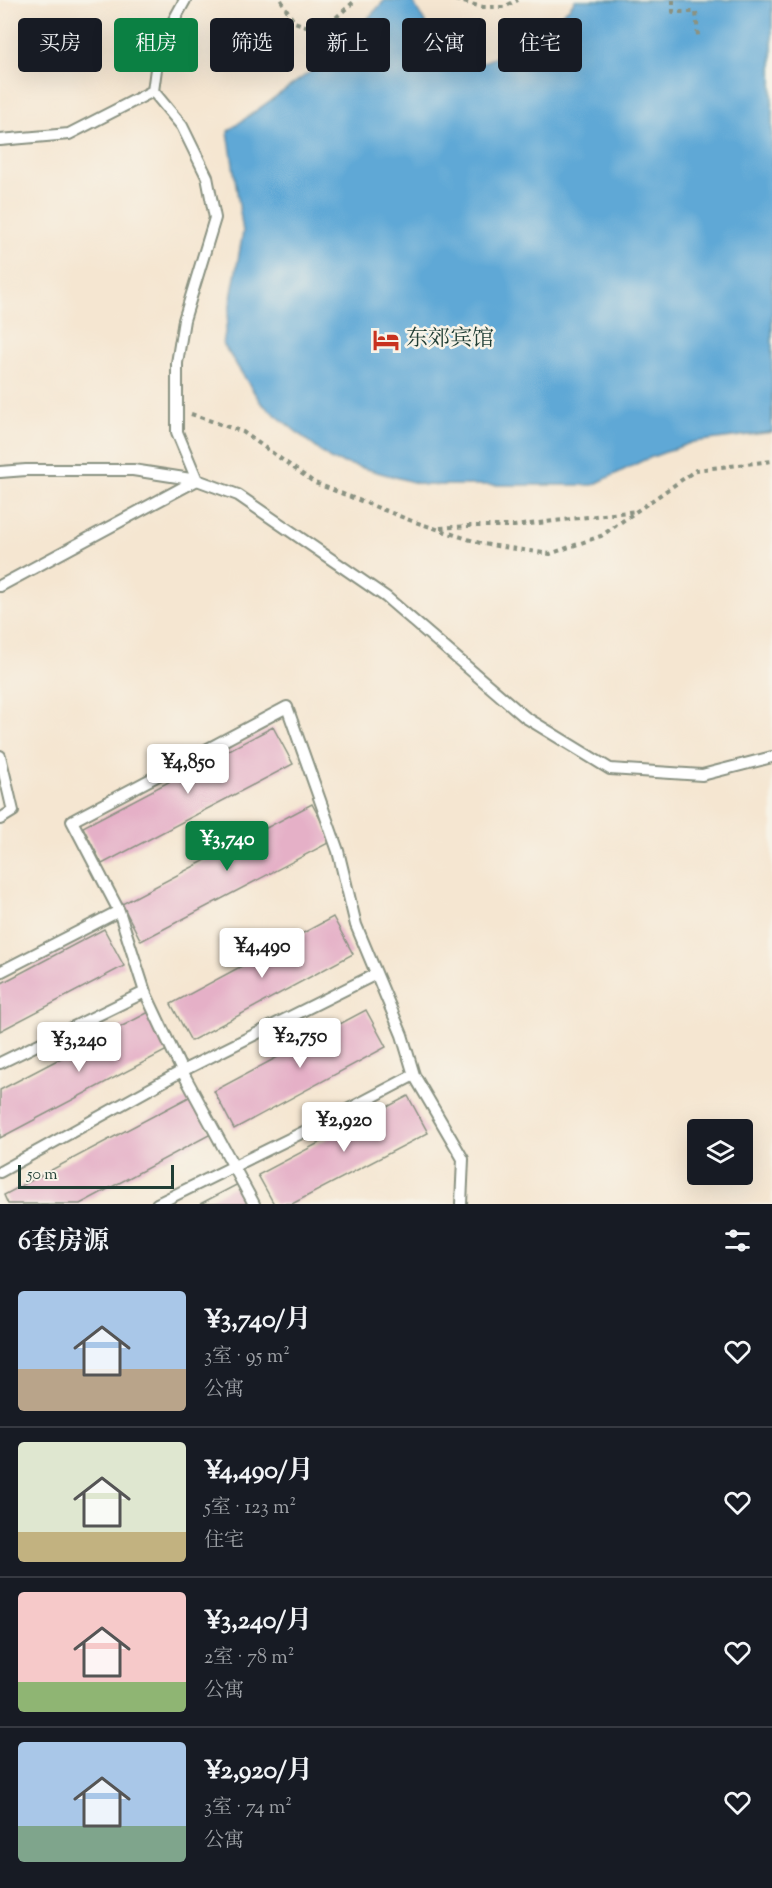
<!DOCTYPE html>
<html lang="zh">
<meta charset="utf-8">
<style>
body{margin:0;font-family:"Sorts Mill Goudy","Noto Serif SC",serif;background:#20242c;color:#f1f3f6;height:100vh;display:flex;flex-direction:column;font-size:22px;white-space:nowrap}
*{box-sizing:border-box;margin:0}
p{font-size:20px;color:#9ea1a6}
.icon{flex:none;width:33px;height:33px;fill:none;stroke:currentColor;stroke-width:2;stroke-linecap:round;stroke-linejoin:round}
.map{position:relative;height:1204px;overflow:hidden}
.sheet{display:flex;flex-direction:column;background:#171b24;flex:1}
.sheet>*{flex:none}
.hud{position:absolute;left:18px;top:18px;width:736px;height:54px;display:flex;gap:12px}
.fabs{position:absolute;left:687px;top:1119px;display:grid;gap:12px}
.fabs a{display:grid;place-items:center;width:66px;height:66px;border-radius:6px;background:#171b24;box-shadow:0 6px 24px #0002;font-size:30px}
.scale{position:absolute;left:18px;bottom:15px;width:156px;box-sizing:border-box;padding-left:6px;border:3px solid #1f3d34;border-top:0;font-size:16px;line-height:21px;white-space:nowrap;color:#1f3d34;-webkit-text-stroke:4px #f7f3e8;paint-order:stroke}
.price{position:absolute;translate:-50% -51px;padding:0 14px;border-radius:6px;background:#fff;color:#222;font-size:20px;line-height:39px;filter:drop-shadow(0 2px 3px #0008)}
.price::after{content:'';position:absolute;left:50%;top:36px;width:18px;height:14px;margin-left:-9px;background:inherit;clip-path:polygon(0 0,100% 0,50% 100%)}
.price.selected{background:#0b8043;color:#fff}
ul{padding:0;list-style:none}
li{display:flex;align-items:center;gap:18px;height:150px;padding:0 18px}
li+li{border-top:2px solid #363941}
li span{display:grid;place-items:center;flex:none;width:168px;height:120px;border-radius:6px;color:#555}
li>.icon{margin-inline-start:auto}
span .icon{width:72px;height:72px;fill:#fffc;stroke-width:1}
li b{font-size:26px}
h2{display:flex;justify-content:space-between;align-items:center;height:72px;padding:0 18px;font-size:26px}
.chip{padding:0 21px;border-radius:6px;background:#171b24;box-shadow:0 6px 24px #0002;font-size:21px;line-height:54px}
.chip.selected{background:#0b8043;color:#fff}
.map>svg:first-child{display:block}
.water{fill:#5ea8d6;stroke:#3e7285;stroke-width:1.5}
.building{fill:#e5b0c7}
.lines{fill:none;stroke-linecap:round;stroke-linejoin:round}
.lane-casing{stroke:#8a9282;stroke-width:14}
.path{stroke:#8a9282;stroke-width:4;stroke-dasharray:4.5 4.5;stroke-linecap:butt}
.lane{stroke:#fff;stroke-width:10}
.labels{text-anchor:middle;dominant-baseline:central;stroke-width:5;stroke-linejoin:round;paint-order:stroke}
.poi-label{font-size:22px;fill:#1f3d34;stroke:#f7f3e8;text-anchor:start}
</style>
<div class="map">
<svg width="772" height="1204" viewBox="0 0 772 1204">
<rect width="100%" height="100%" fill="#f7f3e8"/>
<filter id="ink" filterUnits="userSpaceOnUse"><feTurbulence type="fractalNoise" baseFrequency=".0167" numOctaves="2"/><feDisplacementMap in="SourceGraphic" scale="12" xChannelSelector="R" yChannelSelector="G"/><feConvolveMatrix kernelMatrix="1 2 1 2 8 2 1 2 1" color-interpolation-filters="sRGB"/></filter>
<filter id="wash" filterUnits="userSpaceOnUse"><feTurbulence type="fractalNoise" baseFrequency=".008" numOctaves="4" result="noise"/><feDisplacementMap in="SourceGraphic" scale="24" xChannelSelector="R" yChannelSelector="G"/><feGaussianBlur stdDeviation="1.35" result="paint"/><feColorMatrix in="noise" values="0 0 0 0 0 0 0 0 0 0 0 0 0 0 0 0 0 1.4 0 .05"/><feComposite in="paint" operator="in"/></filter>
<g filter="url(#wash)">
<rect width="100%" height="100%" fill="#f5e6d1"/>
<path class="water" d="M 385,0 L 412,0 L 432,35 L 481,63 L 522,47 L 570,7 L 575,0 L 772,0 L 772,432 L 693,442 L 644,460 L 593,485 L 424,485 L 330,459 L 261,403 L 223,344 L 243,232 L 228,131 L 335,54 Z"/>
<g id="blocks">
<path class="building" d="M 273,727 L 293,764 L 102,864 L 83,827 Z
M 312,804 L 332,841 L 141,941 L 122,904 Z
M 333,917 L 353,954 L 191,1041 L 171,1004 Z
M 104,929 L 124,966 L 0,1031 L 0,984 Z
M 366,1010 L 386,1047 L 234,1129 L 214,1091 Z
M 149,1012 L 169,1049 L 0,1138 L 0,1090 Z
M 191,1096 L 211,1134 L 80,1204 L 8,1204 L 4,1195 Z
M 408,1096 L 428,1133 L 292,1204 L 274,1204 L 258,1175 Z
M 240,1183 L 251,1204 L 200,1204 Z"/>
</g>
</g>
<g filter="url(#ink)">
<use href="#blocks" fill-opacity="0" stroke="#8a9282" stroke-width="1.5"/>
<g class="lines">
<g class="lane-casing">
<path id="lane" d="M 185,0 L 159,47 L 153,91 L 182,126 L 207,177 L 215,218 L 184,320 L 177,363 L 177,432 L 197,480 L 238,495 L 386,597 L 525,717 L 610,769 L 702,775 L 772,757
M 0,140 L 69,134 L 153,91
M 0,472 L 26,470 L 133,470 L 197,480
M 0,586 L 197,480
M 0,756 L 13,811 L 0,819
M 0,972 L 119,911
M 0,1063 L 145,992
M 0,1172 L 182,1071 L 376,974
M 157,1204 L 336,1116 L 414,1075
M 254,1204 L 182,1071 L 145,992 L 119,911 L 72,821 L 287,707 L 338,851 L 356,925 L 402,1035 L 414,1075 L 463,1159 L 461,1204"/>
</g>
<path class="path" d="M 281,0 L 294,22 L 309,27 L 325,27 L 356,0
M 455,0 L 483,7 L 504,7 L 518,0
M 673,0 L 673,12 L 696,12 L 698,36
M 191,414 L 243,432 L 315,483 L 412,521 L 483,544 L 550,554 L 601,536 L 696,470 L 772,461
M 440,528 L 468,526 L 514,526 L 636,511"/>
<use href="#lane" class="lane"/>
</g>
</g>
<defs>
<g id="hotel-bare" transform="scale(2.07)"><path d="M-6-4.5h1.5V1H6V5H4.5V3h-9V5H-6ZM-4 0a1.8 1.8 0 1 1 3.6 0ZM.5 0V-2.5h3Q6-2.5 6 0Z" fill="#c8321e" stroke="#f7f3e8" stroke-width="2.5" paint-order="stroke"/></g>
</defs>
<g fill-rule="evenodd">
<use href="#hotel-bare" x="386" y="340"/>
</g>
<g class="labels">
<g class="poi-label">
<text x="406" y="340">东郊宾馆</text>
</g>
</g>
</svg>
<div class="fabs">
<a><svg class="icon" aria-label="layers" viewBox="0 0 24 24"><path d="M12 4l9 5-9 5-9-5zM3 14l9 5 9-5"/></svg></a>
</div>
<div class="scale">50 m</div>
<b class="price" style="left:188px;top:795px">¥4,850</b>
<b class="price selected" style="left:227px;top:872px">¥3,740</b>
<b class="price" style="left:262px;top:979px">¥4,490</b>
<b class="price" style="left:300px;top:1069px">¥2,750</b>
<b class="price" style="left:79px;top:1073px">¥3,240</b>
<b class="price" style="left:344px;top:1153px">¥2,920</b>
<div class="hud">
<a class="chip">买房</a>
<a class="chip selected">租房</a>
<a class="chip">筛选</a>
<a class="chip">新上</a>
<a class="chip">公寓</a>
<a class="chip">住宅</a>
</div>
</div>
<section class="sheet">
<h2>6套房源<svg class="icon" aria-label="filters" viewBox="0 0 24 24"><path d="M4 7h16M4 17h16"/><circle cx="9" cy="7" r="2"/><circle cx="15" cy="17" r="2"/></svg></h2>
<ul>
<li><span style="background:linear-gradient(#a9c7e8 65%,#b9a48a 0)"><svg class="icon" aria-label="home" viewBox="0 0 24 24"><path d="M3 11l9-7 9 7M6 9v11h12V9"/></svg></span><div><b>¥3,740/月</b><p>3室 · 95 m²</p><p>公寓</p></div><svg class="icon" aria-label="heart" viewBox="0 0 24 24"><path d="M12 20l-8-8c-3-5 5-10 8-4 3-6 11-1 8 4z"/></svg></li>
<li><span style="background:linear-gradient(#dfe7d0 75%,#c2b280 0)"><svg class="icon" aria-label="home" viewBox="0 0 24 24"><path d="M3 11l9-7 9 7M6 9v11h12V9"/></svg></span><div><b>¥4,490/月</b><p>5室 · 123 m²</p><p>住宅</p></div><svg class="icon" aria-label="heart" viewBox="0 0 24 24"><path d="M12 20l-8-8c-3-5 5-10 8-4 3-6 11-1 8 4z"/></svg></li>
<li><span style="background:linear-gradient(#f6c9c9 75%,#8fb573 0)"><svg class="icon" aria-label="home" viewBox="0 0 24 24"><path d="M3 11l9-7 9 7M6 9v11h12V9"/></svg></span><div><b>¥3,240/月</b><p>2室 · 78 m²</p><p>公寓</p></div><svg class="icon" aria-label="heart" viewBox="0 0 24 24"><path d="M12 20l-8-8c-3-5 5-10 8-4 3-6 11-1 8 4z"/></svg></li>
<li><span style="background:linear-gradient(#a9c7e8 70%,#7fa58c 0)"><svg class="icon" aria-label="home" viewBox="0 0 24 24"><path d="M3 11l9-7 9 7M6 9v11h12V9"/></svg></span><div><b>¥2,920/月</b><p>3室 · 74 m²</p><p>公寓</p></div><svg class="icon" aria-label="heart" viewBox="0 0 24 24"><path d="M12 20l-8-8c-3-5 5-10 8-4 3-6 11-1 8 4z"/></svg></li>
</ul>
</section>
